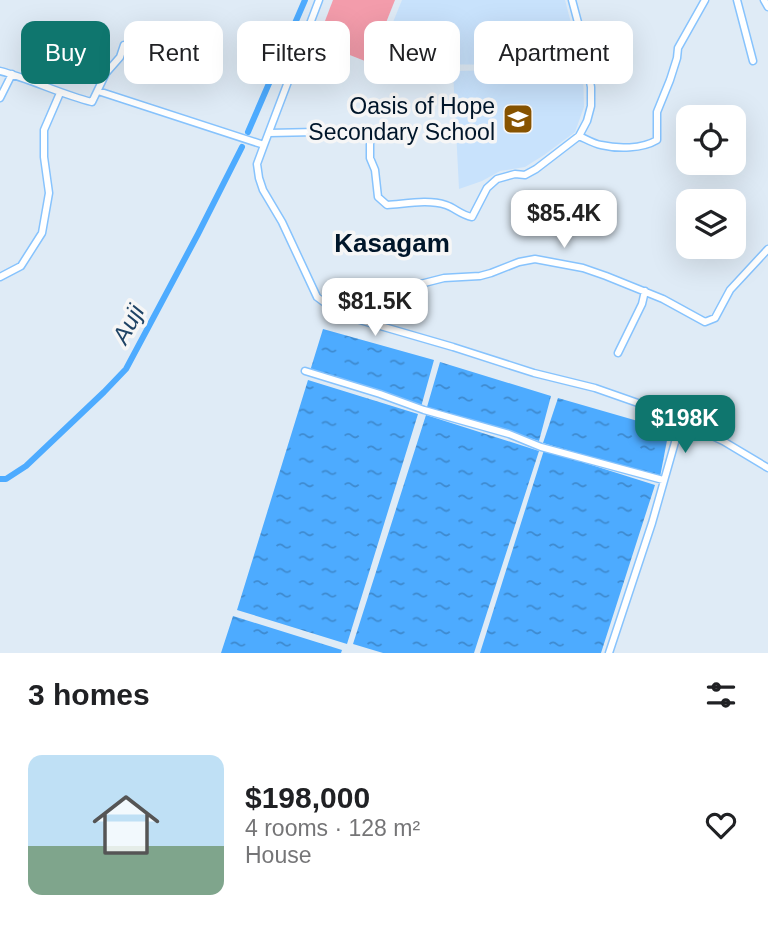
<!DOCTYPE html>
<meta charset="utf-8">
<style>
body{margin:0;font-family:Arial,sans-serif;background:#f2f2f2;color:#202124;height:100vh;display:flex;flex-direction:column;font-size:26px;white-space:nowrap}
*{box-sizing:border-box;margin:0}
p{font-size:23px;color:#757577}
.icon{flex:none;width:38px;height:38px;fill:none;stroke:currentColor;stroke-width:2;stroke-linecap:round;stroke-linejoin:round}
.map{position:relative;height:653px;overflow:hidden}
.details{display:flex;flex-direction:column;background:#fff;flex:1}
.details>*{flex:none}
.banner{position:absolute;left:21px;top:21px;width:726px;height:63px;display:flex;gap:14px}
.tools{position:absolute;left:676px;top:105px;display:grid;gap:14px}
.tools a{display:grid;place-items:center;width:70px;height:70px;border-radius:14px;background:#fff;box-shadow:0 7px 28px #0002;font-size:35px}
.price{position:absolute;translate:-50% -60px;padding:0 16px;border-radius:14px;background:#fff;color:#222;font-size:23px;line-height:46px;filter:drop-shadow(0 2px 4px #0008)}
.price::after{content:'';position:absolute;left:50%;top:42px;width:21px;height:16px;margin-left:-10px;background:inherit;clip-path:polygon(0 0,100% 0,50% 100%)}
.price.on{background:#0f766e;color:#fff}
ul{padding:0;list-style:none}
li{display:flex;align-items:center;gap:21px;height:175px;padding:0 28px}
li span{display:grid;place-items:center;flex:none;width:196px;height:140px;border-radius:14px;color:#555}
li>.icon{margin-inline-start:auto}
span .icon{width:84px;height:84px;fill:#fffc;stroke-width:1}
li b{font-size:30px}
h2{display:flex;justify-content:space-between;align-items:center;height:84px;padding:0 28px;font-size:30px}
.chip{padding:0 24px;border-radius:14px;background:#fff;box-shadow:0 7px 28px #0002;font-size:24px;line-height:63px}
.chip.on{background:#0f766e;color:#fff}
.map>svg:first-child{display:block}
.built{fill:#c8e2fc}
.pitch{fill:#f39cab}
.water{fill:url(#water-ripples)}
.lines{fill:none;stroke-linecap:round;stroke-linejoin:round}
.canal{stroke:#4dabff;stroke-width:6}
.street-casing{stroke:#87c3fd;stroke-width:9}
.street{stroke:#fff;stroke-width:6}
.labels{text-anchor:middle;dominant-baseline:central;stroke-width:7;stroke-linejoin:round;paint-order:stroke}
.poi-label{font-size:23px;fill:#00162a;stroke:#f6f6f6;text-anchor:end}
.water-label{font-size:24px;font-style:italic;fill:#1e4365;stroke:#f6f6f6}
.quarter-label{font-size:26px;font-weight:bold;fill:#00162a;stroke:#f6f6f6}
</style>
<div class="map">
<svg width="768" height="653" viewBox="0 0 768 653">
<defs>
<pattern id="water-ripples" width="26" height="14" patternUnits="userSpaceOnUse" patternTransform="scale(1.75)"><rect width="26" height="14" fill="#4dabff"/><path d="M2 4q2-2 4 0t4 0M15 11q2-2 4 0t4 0" fill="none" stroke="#3e8acf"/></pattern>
</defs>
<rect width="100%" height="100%" fill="#dfebf6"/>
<path class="built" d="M 402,0 L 565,0 L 582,65 L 376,64 Z
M 583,69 L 584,107 L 575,132 L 544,155 L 525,167 L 500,171 L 482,181 L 459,189 L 453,71 Z"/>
<path class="pitch" d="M 333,0 L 395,0 L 370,63 L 317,42 Z"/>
<path class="water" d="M 323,329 L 434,360 L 421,407 L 310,371 Z
M 440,362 L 551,396 L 539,441 L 427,407 Z
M 308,380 L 418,414 L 347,644 L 237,610 Z
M 558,398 L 669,430 L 660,477 L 543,443 Z
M 426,415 L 539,451 L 474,653 L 383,653 L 353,644 Z
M 544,450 L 655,485 L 601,653 L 480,653 Z
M 233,616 L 342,650 L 341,653 L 221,653 Z"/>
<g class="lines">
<path class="canal" d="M 248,132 L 305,0
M 0,479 L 6,479 L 26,466 L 104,392 L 126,369 L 198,234 L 242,147"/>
<g class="street-casing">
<path id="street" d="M 319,0 L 264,145 L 257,164 L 259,178 L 263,190 L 282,222 L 317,297 L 333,309 L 346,316 L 453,347 L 534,373 L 595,388 L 655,409 L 723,441 L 768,468
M 737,0 L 753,61
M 764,0 L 768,7
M 0,71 C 31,79 60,94 92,102 L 106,73 L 120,57 L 124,45
M 98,91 L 264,145
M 0,98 L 12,74
M 269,133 L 363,131 L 370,135 L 370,158 L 375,170 L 378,197 L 387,205 C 405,204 428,199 446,205 C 455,208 461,215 472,217 L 487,188 L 497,179 L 515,174 L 525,175 L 536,169 L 579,136 L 587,121 L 591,106 L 591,87 L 580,30 L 572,0
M 579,136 C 586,139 594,144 601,145 C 618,149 642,149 657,140 L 657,112 L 670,80 L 677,58 L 678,48 L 705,0
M 0,277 L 21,266 L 42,233 L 49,193 L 44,157 L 44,130 L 60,93
M 355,318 C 360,309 362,300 373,296 L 444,278 L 480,276 L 491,273 L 519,262 L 535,259 L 583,268 L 606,276 L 663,299 L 705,322 L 715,318 L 730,290 L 768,249
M 618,353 L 642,304 L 645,291
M 305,371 L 380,394 L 424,410 L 509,434 L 541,447 L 663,480
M 609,653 L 652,523 L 681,421"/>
</g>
<use href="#street" class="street"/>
</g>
<defs>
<g id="school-square" transform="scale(1.575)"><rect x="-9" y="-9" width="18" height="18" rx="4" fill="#875300" stroke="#f6f6f6"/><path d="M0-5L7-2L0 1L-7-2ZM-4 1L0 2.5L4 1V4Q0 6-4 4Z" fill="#fff"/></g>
</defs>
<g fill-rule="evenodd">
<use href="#school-square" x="518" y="119"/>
</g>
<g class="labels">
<g class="poi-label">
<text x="495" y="106">Oasis of Hope<tspan x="495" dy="26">Secondary School</tspan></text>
</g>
<g class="water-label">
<text transform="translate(128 324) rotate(-62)">Auji</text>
</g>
<g class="quarter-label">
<text x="392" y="243">Kasagam</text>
</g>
</g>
</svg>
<div class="tools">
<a><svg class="icon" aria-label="locate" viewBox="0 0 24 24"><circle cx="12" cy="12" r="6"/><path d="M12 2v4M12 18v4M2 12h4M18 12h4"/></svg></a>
<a><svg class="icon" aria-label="layers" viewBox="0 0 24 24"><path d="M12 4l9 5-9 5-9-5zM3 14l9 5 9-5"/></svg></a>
</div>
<b class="price" style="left:564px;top:250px">$85.4K</b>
<b class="price" style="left:375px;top:338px">$81.5K</b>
<b class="price on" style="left:685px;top:455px">$198K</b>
<div class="banner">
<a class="chip on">Buy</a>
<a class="chip">Rent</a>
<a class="chip">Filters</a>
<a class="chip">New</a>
<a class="chip">Apartment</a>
</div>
</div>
<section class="details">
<h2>3 homes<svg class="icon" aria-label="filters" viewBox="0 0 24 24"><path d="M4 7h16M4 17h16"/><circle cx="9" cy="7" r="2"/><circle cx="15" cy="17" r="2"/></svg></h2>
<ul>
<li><span style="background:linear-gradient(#bfe0f5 65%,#7fa58c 0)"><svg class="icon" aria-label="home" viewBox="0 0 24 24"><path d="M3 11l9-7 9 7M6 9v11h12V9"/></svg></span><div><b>$198,000</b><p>4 rooms · 128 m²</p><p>House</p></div><svg class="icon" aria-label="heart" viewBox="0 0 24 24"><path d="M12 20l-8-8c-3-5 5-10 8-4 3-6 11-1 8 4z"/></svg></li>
</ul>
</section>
